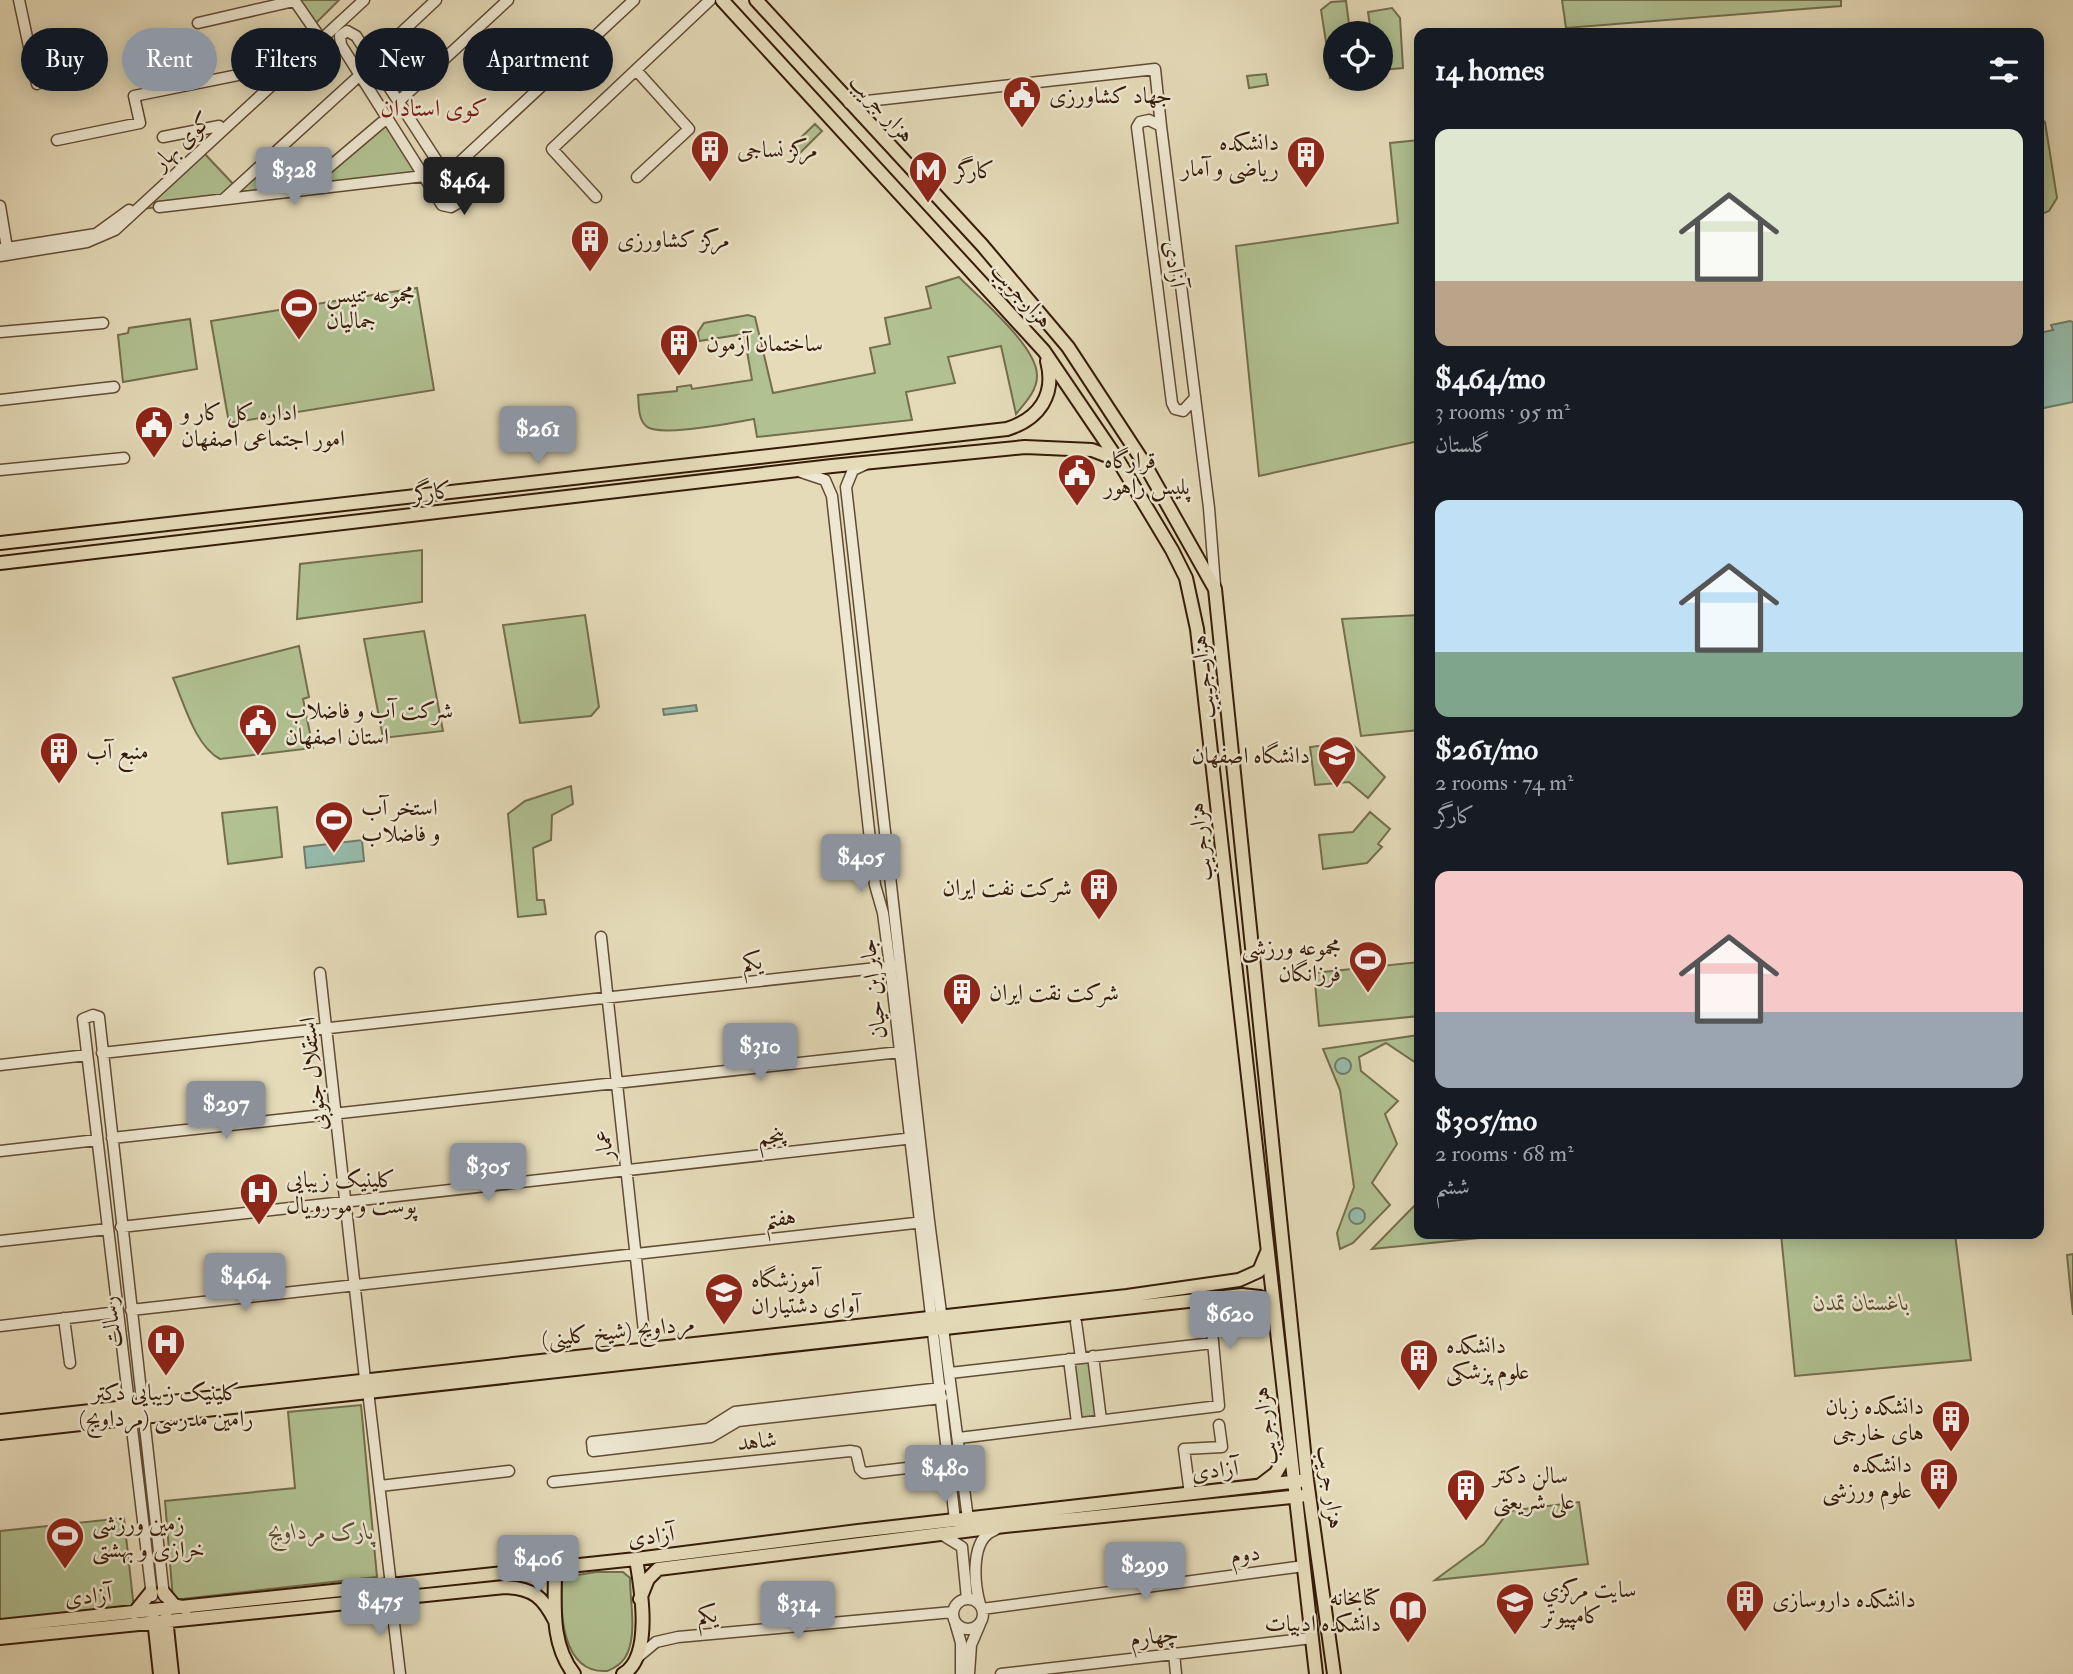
<!DOCTYPE html>
<meta charset="utf-8">
<style>
body{margin:0;font-family:"IM FELL Double Pica",Amiri,serif;background:#20242c;color:#f1f3f6;height:100vh;display:flex;flex-direction:column;font-size:26px;white-space:nowrap}
*{box-sizing:border-box;margin:0}
p{font-size:23px;color:#9ea1a6}
.icon{flex:none;width:38px;height:38px;fill:none;stroke:currentColor;stroke-width:2;stroke-linecap:round;stroke-linejoin:round}
.map{position:relative;flex:1;overflow:hidden}
.sheet{position:absolute;left:1414px;top:28px;width:630px;height:1211px;display:flex;flex-direction:column;background:#171b24;border-radius:14px;box-shadow:0 4px 18px #0003}
.sheet>*{flex:none}
.banner{position:absolute;left:21px;top:28px;width:665px;height:63px;display:flex;gap:14px}
.fabs{position:absolute;left:1323px;top:21px;display:grid;gap:14px}
.fabs a{display:grid;place-items:center;width:70px;height:70px;border-radius:50%;background:#171b24;box-shadow:0 4px 18px #0003;font-size:35px}
.price{position:absolute;translate:-50% -60px;padding:0 16px;border-radius:7px;background:#8c9099;color:#fff;font-size:23px;line-height:46px;filter:drop-shadow(0 2px 4px #0008)}
.price::after{content:'';position:absolute;left:50%;top:42px;width:21px;height:16px;margin-left:-10px;background:inherit;clip-path:polygon(0 0,100% 0,50% 100%)}
.price.active{background:#222;color:#fff}
ul{padding:0;list-style:none}
li{display:grid;align-content:center;gap:14px;height:371px;padding:0 21px}
li span{display:grid;place-items:center;height:217px;border-radius:14px;color:#555}
li>.icon{margin-inline-start:auto}
span .icon{width:126px;height:126px;fill:#fffc;stroke-width:1}
li b{font-size:30px}
h2{display:flex;justify-content:space-between;align-items:center;height:84px;padding:0 21px;font-size:30px}
.pill{padding:0 24px;border-radius:32px;background:#171b24;box-shadow:0 4px 18px #0003;font-size:24px;line-height:63px}
.pill.active{background:#8c9099;color:#fff}
.map>svg:first-child{display:block}
.green{fill:#b1c192;stroke:#746e4d;stroke-width:2}
.water{fill:#96bbab;stroke:#707b6a;stroke-width:2}
.lines{fill:none;stroke-linecap:round;stroke-linejoin:round}
.minor-casing{stroke:#624b34;stroke-width:13}
.major-casing{stroke:#361b08;stroke-width:16}
.minor{stroke:#eee8d2;stroke-width:10}
.major{stroke:#e5dbb9;stroke-width:12}
.labels{text-anchor:middle;dominant-baseline:central;stroke-width:5;stroke-linejoin:round;paint-order:stroke}
.poi-label{font-size:23px;fill:#361b08;stroke:#eee8d2;text-anchor:start}
.street-label{font-size:23px;fill:#361b08;stroke:#eee8d2}
.park-label{font-size:23px;font-style:italic;fill:#5b4d31;stroke:#eee8d2}
.neighbourhood-label{font-size:24px;fill:#7a1f14;stroke:#eee8d2}
</style>
<div class="map">
<svg width="2073" height="1674" viewBox="0 0 2073 1674">
<rect width="100%" height="100%" fill="#e5dbb9"/>
<filter id="stains"><feTurbulence type="fractalNoise" baseFrequency=".00286" numOctaves="4"/><feColorMatrix values="0 0 0 0 .2 0 0 0 0 .09 0 0 0 0 .02 0 0 0 .5 -.17"/></filter>
<radialGradient id="worn" r=".72"><stop offset=".6" stop-color="#630" stop-opacity="0"/><stop offset="1" stop-color="#630" stop-opacity=".3"/></radialGradient>
<path class="green" d="M 297,0 L 339,0 L 314,25 Z
M 1562,0 L 1841,0 L 1841,6 L 1566,28 Z
M 1346,1 L 1349,24 L 1358,22 L 1359,33 L 1335,33 L 1335,41 L 1326,42 L 1321,10 L 1331,2 Z
M 1392,8 L 1400,18 L 1403,68 L 1381,70 L 1381,33 L 1371,33 L 1368,12 Z
M 1335,49 L 1335,77 L 1330,78 L 1326,50 Z
M 1266,74 L 1268,85 L 1249,88 L 1247,76 Z
M 2039,116 L 2045,122 L 2057,198 L 2049,211 L 2039,215 Z
M 387,118 L 424,176 L 142,209 L 203,152 L 237,188 L 267,160 L 284,179 L 309,175 L 313,177 Z
M 815,124 L 822,131 L 796,157 L 789,149 Z
M 1419,140 L 1419,441 L 1259,476 L 1236,246 L 1398,223 L 1390,143 Z
M 959,277 C 979,298 1038,347 1037,376 C 1037,391 1025,403 1016,414 L 1001,346 L 948,357 L 955,383 L 906,392 L 912,420 L 757,437 L 754,419 C 735,422 658,438 646,426 C 638,419 639,405 638,395 L 677,391 L 677,387 L 691,385 L 692,389 L 752,380 L 744,334 L 699,341 L 698,332 L 704,323 L 748,315 L 755,317 L 773,393 L 875,373 L 870,348 L 890,344 L 885,318 L 931,308 L 926,287 Z
M 417,288 L 434,390 L 229,423 L 211,321 Z
M 190,319 L 197,369 L 123,382 L 118,335 L 128,333 L 129,328 Z
M 422,550 L 422,602 L 297,619 L 300,564 Z
M 585,615 L 599,707 L 591,716 L 520,723 L 503,625 Z
M 1419,615 L 1419,730 L 1361,736 L 1342,619 Z
M 424,631 L 443,731 L 383,738 L 364,639 Z
M 299,646 L 309,697 L 303,699 L 313,748 L 220,759 C 195,746 184,703 173,678 Z
M 1350,742 L 1385,777 L 1368,798 L 1349,782 L 1315,785 L 1310,747 Z
M 571,786 L 573,804 L 552,815 L 551,840 L 533,848 L 537,900 L 544,900 L 546,914 L 518,917 L 508,814 L 525,801 Z
M 277,807 L 282,857 L 228,864 L 222,813 Z
M 1370,812 L 1390,829 L 1378,844 L 1382,847 L 1367,863 L 1323,869 L 1319,835 L 1353,832 Z
M 1419,962 L 1419,1016 L 1319,1026 L 1314,973 Z
M 1419,1035 L 1419,1065 L 1386,1043 L 1359,1057 L 1361,1071 L 1398,1101 L 1385,1114 L 1397,1144 L 1372,1183 L 1390,1205 L 1353,1243 L 1340,1249 L 1337,1233 L 1354,1187 L 1340,1090 L 1323,1049 Z
M 1419,1201 L 1419,1234 L 1519,1234 L 1372,1249 Z
M 1781,1234 L 1955,1234 L 1971,1360 L 1795,1376 Z
M 2073,1254 L 2073,1315 L 2067,1255 Z
M 1093,1356 L 1101,1420 L 1077,1423 L 1069,1359 Z
M 361,1405 L 377,1577 L 173,1600 L 165,1501 L 295,1488 L 288,1412 Z
M 1579,1502 L 1588,1564 L 1435,1580 L 1484,1544 L 1509,1511 Z
M 124,1518 L 134,1609 L 0,1623 L 0,1531 Z
M 596,1572 L 623,1572 L 630,1578 C 630,1600 636,1628 629,1649 C 626,1659 618,1667 607,1671 C 561,1674 560,1610 562,1581 L 571,1576 Z"/>
<path class="water" d="M 2070,321 L 2073,322 L 2073,402 L 2039,409 L 2039,333 L 2053,330 L 2051,325 Z
M 696,705 L 697,711 L 664,715 L 663,709 Z
M 362,840 L 364,861 L 306,868 L 304,847 Z
M1335 1066a8 8 0 1 1 16 0a8 8 0 1 1-16 0Z
M1349 1216a8 8 0 1 1 16 0a8 8 0 1 1-16 0Z"/>
<g class="lines">
<g class="minor-casing">
<path id="minor" d="M 19,0 L 37,84
M 294,0 L 321,39
M 198,23 L 294,1
M 347,31 L 356,36 L 459,195 L 458,203 L 451,207 L 442,205 L 341,45 L 340,36 Z
M 371,61 L 436,0
M 636,70 L 689,129 L 637,177
M 398,102 L 508,0
M 849,103 L 1155,69 L 1161,126
M 163,137 L 219,126
M 57,140 L 140,123 L 134,96 L 283,66 L 287,70
M 446,175 L 634,0
M 302,190 L 387,118
M 596,197 L 552,149 L 710,0
M 224,199 L 360,75
M 0,206 L 8,254
M 159,207 L 424,176
M 0,249 L 96,234 L 129,210
M 0,256 L 87,242 L 115,230 L 364,0
M 0,332 L 103,323
M 1194,399 L 1183,411 L 1175,409 L 1172,403 L 1137,127 L 1140,122 L 1149,120 L 1161,126 L 1209,508 L 1215,585
M 0,400 L 114,387
M 864,465 L 853,470 L 846,487 L 929,1221 L 968,1519
M 0,470 L 124,458
M 801,472 L 825,480 L 832,496 L 875,885 L 883,913 L 890,966 L 955,1520
M 601,937 L 646,1350
M 320,973 L 365,1379
M 102,1053 L 895,966
M 0,1065 L 87,1055
M 112,1138 L 900,1052
M 0,1151 L 97,1140
M 121,1227 L 914,1138
M 0,1241 L 108,1229
M 131,1310 L 924,1222
M 64,1318 L 70,1363
M 1076,1322 L 1081,1358
M 0,1326 L 118,1312
M 1093,1356 L 1101,1420
M 1069,1359 L 1077,1423
M 950,1373 L 1213,1343
M 941,1388 L 735,1412 L 708,1429 L 592,1442 L 593,1451 L 711,1437 L 738,1421 L 942,1398
M 368,1391 L 391,1585
M 959,1438 L 1219,1406 L 1209,1299
M 553,1482 L 850,1451 L 856,1452 L 860,1469 L 864,1473 L 950,1463
M 380,1486 L 509,1471
M 1190,1494 L 1184,1449 L 1222,1447 L 1219,1425
M 941,1534 L 962,1547 L 967,1599
M 152,1596 L 83,1019 L 93,1015 L 99,1017 L 164,1596
M 391,1598 L 400,1674
M953 1614a15 15 0 1 1 30 0a15 15 0 1 1-30 0Z
M 980,1604 C 974,1583 970,1538 995,1530
M 982,1609 L 1304,1566
M 955,1622 L 961,1643 L 961,1674
M 1174,1653 L 1176,1674
M 638,1657 L 656,1642 L 678,1637 L 953,1612
M 969,1674 L 971,1645 L 980,1624
M 1001,1674 L 1312,1638"/>
</g>
<g class="major-casing">
<path id="major" d="M 722,0 L 1044,351 L 1118,460 L 1172,550 L 1186,578 L 1197,629 L 1316,1674
M 756,0 L 982,245 L 1068,347 L 1144,463 L 1215,589 L 1307,1480 L 1334,1674
M 0,543 L 1007,429 C 1039,419 1056,395 1047,361
M 0,563 L 832,466 L 1025,447 L 1092,450 L 1118,460
M 0,1421 L 1127,1296 L 1239,1280 L 1259,1271 L 1267,1252
M 0,1433 L 1242,1295 L 1260,1297 L 1273,1307
M 1259,1486 L 1276,1473 L 1289,1450
M 555,1568 C 555,1605 550,1643 574,1674
M 163,1592 L 174,1605 L 186,1608
M 640,1599 L 648,1579 L 658,1569 L 1005,1526 L 1301,1496
M 134,1613 L 151,1592
M 166,1618 L 172,1674
M 154,1619 L 160,1674
M 0,1626 L 636,1559 L 858,1531 L 1300,1481
M 0,1638 L 505,1587 C 533,1588 543,1597 555,1621
M 623,1674 C 653,1657 641,1588 636,1559"/>
</g>
<use href="#minor" class="minor"/>
<use href="#major" class="major"/>
</g>
<defs>
<g id="civic-pin" transform="scale(2.0125)"><path d="M0 17L-7.5 6A9.5 9.5 0 1 1 7.5 6Z" fill="#8f2418" stroke="#eee8d2"/><path d="M-.6-6.5H3V-4.5H.6V-3L4-1V1h2V6H-6V1h2V-1L-.6-3ZM-1.2 2.5V6h2.4V2.5Z" fill="#fff"/></g>
<g id="building-pin" transform="scale(2.0125)"><path d="M0 17L-7.5 6A9.5 9.5 0 1 1 7.5 6Z" fill="#8f2418" stroke="#eee8d2"/><path d="M-4-6H4V6H1V3H-1V6H-4ZM-2.5-4.3h1.7v1.8h-1.7ZM.8-4.3h1.7v1.8H.8ZM-2.5-1h1.7V.8h-1.7ZM.8-1h1.7V.8H.8Z" fill="#fff"/></g>
<g id="metro-pin" transform="scale(2.0125)"><path d="M0 17L-7.5 6A9.5 9.5 0 1 1 7.5 6Z" fill="#8f2418" stroke="#eee8d2"/><path d="M-5.5 5V-5H-3L0 0L3-5H5.5V5H3V-.5L0 4L-3-.5V5Z" fill="#fff"/></g>
<g id="stadium-pin" transform="scale(2.0125)"><path d="M0 17L-7.5 6A9.5 9.5 0 1 1 7.5 6Z" fill="#8f2418" stroke="#eee8d2"/><path d="M0-5a6.5 5 0 1 0 0 10a6.5 5 0 1 0 0-10ZM-3.5-1.8h7v3.6h-7Z" fill="#fff"/></g>
<g id="university-pin" transform="scale(2.0125)"><path d="M0 17L-7.5 6A9.5 9.5 0 1 1 7.5 6Z" fill="#8f2418" stroke="#eee8d2"/><path d="M0-5L7-2L0 1L-7-2ZM-4 1L0 2.5L4 1V4Q0 6-4 4Z" fill="#fff"/></g>
<g id="hospital-pin" transform="scale(2.0125)"><path d="M0 17L-7.5 6A9.5 9.5 0 1 1 7.5 6Z" fill="#8f2418" stroke="#eee8d2"/><path d="M-5-5h3v3.5h4V-5h3V5h-3V1.5h-4V5h-3Z" fill="#fff"/></g>
<g id="library-pin" transform="scale(2.0125)"><path d="M0 17L-7.5 6A9.5 9.5 0 1 1 7.5 6Z" fill="#8f2418" stroke="#eee8d2"/><path d="M-6-4Q-3-5.5-.7-3.5V5Q-3 3-6 4ZM6-4Q3-5.5 .7-3.5V5Q3 3 6 4Z" fill="#fff"/></g>
</defs>
<g fill-rule="evenodd">
<use href="#civic-pin" x="1022" y="95"/>
<use href="#building-pin" x="710" y="149"/>
<use href="#building-pin" x="1306" y="155"/>
<use href="#metro-pin" x="928" y="170"/>
<use href="#building-pin" x="590" y="239"/>
<use href="#stadium-pin" x="299" y="307"/>
<use href="#building-pin" x="679" y="343"/>
<use href="#civic-pin" x="154" y="425"/>
<use href="#civic-pin" x="1077" y="473"/>
<use href="#civic-pin" x="258" y="723"/>
<use href="#building-pin" x="59" y="751"/>
<use href="#university-pin" x="1337" y="755"/>
<use href="#stadium-pin" x="334" y="820"/>
<use href="#building-pin" x="1099" y="887"/>
<use href="#stadium-pin" x="1368" y="960"/>
<use href="#building-pin" x="962" y="992"/>
<use href="#hospital-pin" x="259" y="1192"/>
<use href="#university-pin" x="724" y="1292"/>
<use href="#hospital-pin" x="166" y="1343"/>
<use href="#building-pin" x="1419" y="1358"/>
<use href="#building-pin" x="1951" y="1419"/>
<use href="#building-pin" x="1939" y="1477"/>
<use href="#building-pin" x="1466" y="1488"/>
<use href="#stadium-pin" x="65" y="1536"/>
<use href="#building-pin" x="1745" y="1599"/>
<use href="#university-pin" x="1515" y="1602"/>
<use href="#library-pin" x="1408" y="1610"/>
</g>
<g class="labels">
<g class="poi-label">
<text x="1049" y="95">جهاد کشاورزی</text>
<text x="1279" y="142" text-anchor="end">دانشکده<tspan x="1279" dy="26">ریاضی و آمار</tspan></text>
<text x="737" y="149">مرکز نساجی</text>
<text x="955" y="170">کارگر</text>
<text x="617" y="239">مرکز کشاورزی</text>
<text x="326" y="294">مجموعه تنیس<tspan x="326" dy="26">جمالیان</tspan></text>
<text x="706" y="343">ساختمان آزمون</text>
<text x="181" y="412">اداره کل کار و<tspan x="181" dy="26">امور اجتماعی اصفهان</tspan></text>
<text x="1104" y="460">قرارگاه<tspan x="1104" dy="26">پلیس راهور</tspan></text>
<text x="285" y="710">شرکت آب و فاضلاب<tspan x="285" dy="26">استان اصفهان</tspan></text>
<text x="86" y="751">منبع آب</text>
<text x="1310" y="755" text-anchor="end">دانشگاه اصفهان</text>
<text x="361" y="807">استخر آب<tspan x="361" dy="26">و فاضلاب</tspan></text>
<text x="1072" y="887" text-anchor="end">شرکت نفت ایران</text>
<text x="1341" y="947" text-anchor="end">مجموعه ورزشی<tspan x="1341" dy="26">فرزانگان</tspan></text>
<text x="989" y="992">شرکت نقت ایران</text>
<text x="286" y="1179">کلینیک زیبایی<tspan x="286" dy="26">پوست و مو رویال</tspan></text>
<text x="751" y="1279">آموزشگاه<tspan x="751" dy="26">آوای دشتیاران</tspan></text>
<text x="1446" y="1345">دانشکده<tspan x="1446" dy="26">علوم پزشکی</tspan></text>
<text x="166" y="1392" text-anchor="middle">کلینیک زیبایی دکتر<tspan x="166" dy="26">رامین مدرسی (مرداویج)</tspan></text>
<text x="1924" y="1406" text-anchor="end">دانشکده زبان<tspan x="1924" dy="26">های خارجی</tspan></text>
<text x="1912" y="1464" text-anchor="end">دانشکده<tspan x="1912" dy="26">علوم ورزشی</tspan></text>
<text x="1493" y="1475">سالن دکتر<tspan x="1493" dy="26">علی شریعتی</tspan></text>
<text x="92" y="1523">زمین ورزشی<tspan x="92" dy="26">خرازی و بهشتی</tspan></text>
<text x="1542" y="1589">سايت مرکزي<tspan x="1542" dy="26">کامپيوتر</tspan></text>
<text x="1381" y="1597" text-anchor="end">کتابخانه<tspan x="1381" dy="26">دانشکده ادبيات</tspan></text>
<text x="1772" y="1599">دانشکده داروسازی</text>
</g>
<g class="street-label">
<text transform="translate(882 108) rotate(47)">هزار جریب</text>
<text transform="translate(182 141) rotate(-44)">کوی بهار</text>
<text transform="translate(1175 264) rotate(83)">آزادی</text>
<text transform="translate(1022 295) rotate(48)">هزارجریب</text>
<text transform="translate(432 492) rotate(-7)">کارگر</text>
<text transform="translate(1203 677) rotate(-96)">هزار جریب</text>
<text transform="translate(1200 842) rotate(-96)">هزارجریب</text>
<text transform="translate(752 962) rotate(-6)">یکم</text>
<text transform="translate(873 989) rotate(-97)">جابر ابن حیان</text>
<text transform="translate(313 1074) rotate(-96)">استقلال جنوبی</text>
<text transform="translate(771 1136) rotate(-7)">پنجم</text>
<text transform="translate(604 1145) rotate(-96)">عمار</text>
<text transform="translate(780 1218) rotate(-6)">هفتم</text>
<text transform="translate(111 1322) rotate(-96)">رسالت</text>
<text transform="translate(618 1331) rotate(-6)">مرداویج (شیخ کلینی)</text>
<text transform="translate(1265 1426) rotate(-97)">هزارجریب</text>
<text transform="translate(757 1441) rotate(-6)">شاهد</text>
<text transform="translate(1215 1470) rotate(-6)">آزادی</text>
<text transform="translate(1331 1487) rotate(82)">هزار جریب</text>
<text transform="translate(651 1536) rotate(-7)">آزادی</text>
<text transform="translate(1245 1554) rotate(-8)">دوم</text>
<text transform="translate(88 1596) rotate(-5)">آزادی</text>
<text transform="translate(707 1615) rotate(-5)">یکم</text>
<text transform="translate(1154 1636) rotate(-7)">چهارم</text>
</g>
<g class="park-label">
<text x="1861" y="1302">باغستان تمدن</text>
<text x="321" y="1531">پارک مرداویج</text>
</g>
<g class="neighbourhood-label">
<text x="434" y="108">کوی استادان</text>
</g>
</g>
<rect width="100%" height="100%" filter="url(#stains)"/>
<rect width="100%" height="100%" fill="url(#worn)"/>
</svg>
<div class="fabs">
<a><svg class="icon" aria-label="locate" viewBox="0 0 24 24"><circle cx="12" cy="12" r="6"/><path d="M12 2v4M12 18v4M2 12h4M18 12h4"/></svg></a>
</div>
<b class="price" style="left:294px;top:207px">$328</b>
<b class="price active" style="left:464px;top:217px">$464</b>
<b class="price" style="left:538px;top:466px">$261</b>
<b class="price" style="left:861px;top:894px">$405</b>
<b class="price" style="left:760px;top:1083px">$310</b>
<b class="price" style="left:226px;top:1141px">$297</b>
<b class="price" style="left:488px;top:1203px">$305</b>
<b class="price" style="left:245px;top:1313px">$464</b>
<b class="price" style="left:1230px;top:1351px">$620</b>
<b class="price" style="left:945px;top:1505px">$480</b>
<b class="price" style="left:538px;top:1595px">$406</b>
<b class="price" style="left:1145px;top:1602px">$299</b>
<b class="price" style="left:380px;top:1638px">$475</b>
<b class="price" style="left:798px;top:1641px">$314</b>
<div class="banner">
<a class="pill">Buy</a>
<a class="pill active">Rent</a>
<a class="pill">Filters</a>
<a class="pill">New</a>
<a class="pill">Apartment</a>
</div>
<section class="sheet">
<h2>14 homes<svg class="icon" aria-label="filters" viewBox="0 0 24 24"><path d="M4 7h16M4 17h16"/><circle cx="9" cy="7" r="2"/><circle cx="15" cy="17" r="2"/></svg></h2>
<ul>
<li><span style="background:linear-gradient(#dfe7d0 70%,#b9a48a 0)"><svg class="icon" aria-label="home" viewBox="0 0 24 24"><path d="M3 11l9-7 9 7M6 9v11h12V9"/></svg></span><div><b>$464/mo</b><p>3 rooms · 95 m²</p><p>گلستان</p></div></li>
<li><span style="background:linear-gradient(#bfe0f5 70%,#7fa58c 0)"><svg class="icon" aria-label="home" viewBox="0 0 24 24"><path d="M3 11l9-7 9 7M6 9v11h12V9"/></svg></span><div><b>$261/mo</b><p>2 rooms · 74 m²</p><p>کارگر</p></div></li>
<li><span style="background:linear-gradient(#f6c9c9 65%,#9aa5b1 0)"><svg class="icon" aria-label="home" viewBox="0 0 24 24"><path d="M3 11l9-7 9 7M6 9v11h12V9"/></svg></span><div><b>$305/mo</b><p>2 rooms · 68 m²</p><p>ششم</p></div></li>
</ul>
</section>
</div>
